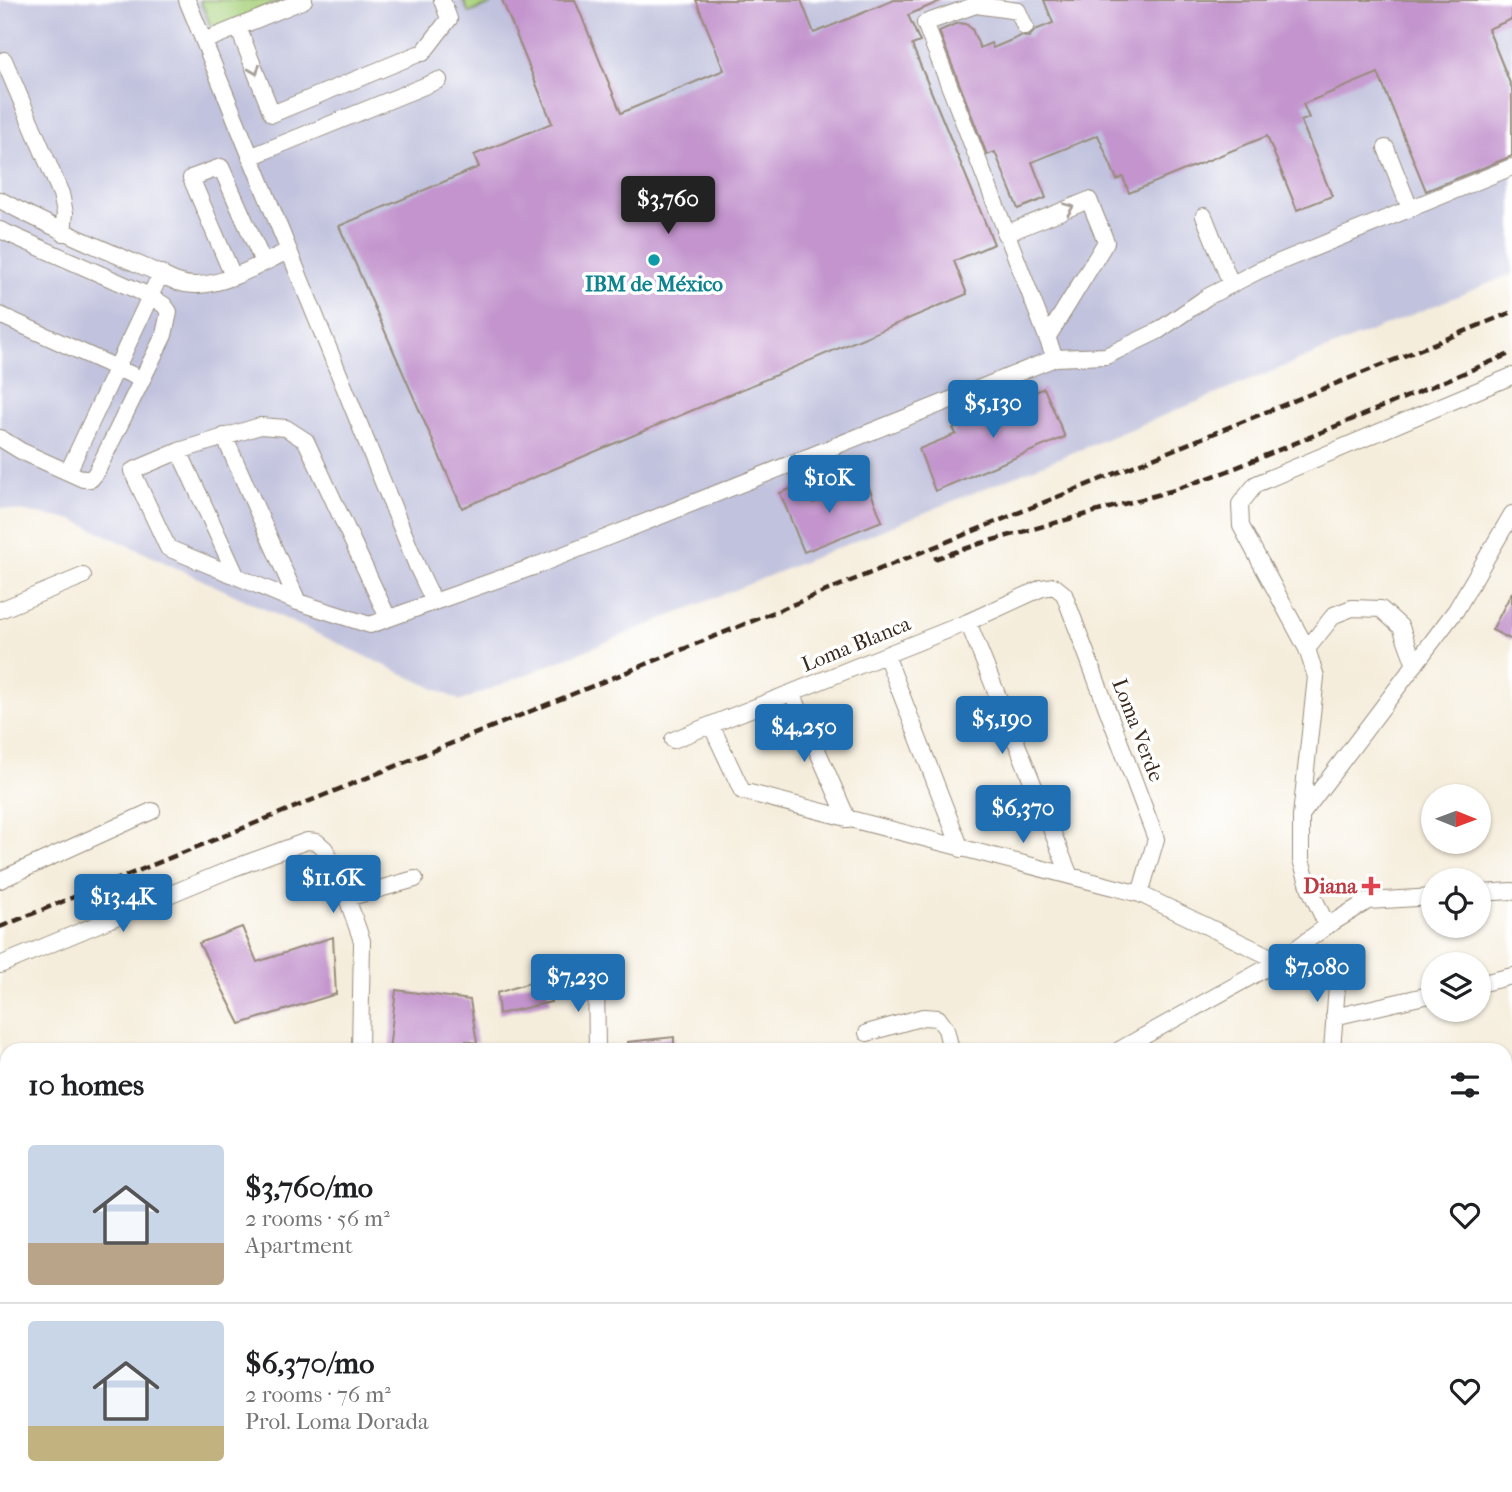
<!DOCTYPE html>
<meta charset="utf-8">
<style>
body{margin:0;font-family:"IM FELL French Canon",serif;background:#f6f6f6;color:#202124;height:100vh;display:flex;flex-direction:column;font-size:26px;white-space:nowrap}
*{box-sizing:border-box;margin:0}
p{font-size:23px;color:#757577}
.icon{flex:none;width:38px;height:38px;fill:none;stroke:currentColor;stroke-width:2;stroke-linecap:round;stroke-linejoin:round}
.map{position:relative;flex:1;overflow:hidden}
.side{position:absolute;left:0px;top:1043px;width:1512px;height:450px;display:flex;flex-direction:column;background:#fff;border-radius:21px 21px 0 0;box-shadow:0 2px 5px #0004}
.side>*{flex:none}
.needle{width:46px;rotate:91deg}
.tools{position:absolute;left:1421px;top:784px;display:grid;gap:14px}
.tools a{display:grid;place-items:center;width:70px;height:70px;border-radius:50%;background:#fff;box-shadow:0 2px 5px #0004;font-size:35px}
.price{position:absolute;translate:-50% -60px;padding:0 16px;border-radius:7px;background:#1f6fb2;color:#fff;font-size:23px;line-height:46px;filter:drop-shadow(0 2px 4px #0008)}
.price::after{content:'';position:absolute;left:50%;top:42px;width:21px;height:16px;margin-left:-10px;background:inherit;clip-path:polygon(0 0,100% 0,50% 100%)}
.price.on{background:#222;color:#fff}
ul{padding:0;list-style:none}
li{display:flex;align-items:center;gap:21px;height:175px;padding:0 28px}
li+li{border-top:2px solid #e0e0e0}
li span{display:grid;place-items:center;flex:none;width:196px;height:140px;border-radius:7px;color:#555}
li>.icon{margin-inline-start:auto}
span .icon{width:84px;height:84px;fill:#fffc;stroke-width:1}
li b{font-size:30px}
h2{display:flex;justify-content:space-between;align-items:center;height:84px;padding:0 28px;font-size:30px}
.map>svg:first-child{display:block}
.industrial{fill:#c1c2dd}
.green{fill:#a9d27e;stroke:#727e4e;stroke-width:2}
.building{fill:#c394cd}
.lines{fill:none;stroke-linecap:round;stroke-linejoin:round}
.minor-casing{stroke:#988c7c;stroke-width:18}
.minor{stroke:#fff;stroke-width:16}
.rail{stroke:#3b2a1e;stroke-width:4.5;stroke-dasharray:10 5;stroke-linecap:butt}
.oneway{stroke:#a79f9a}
.culture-dot{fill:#0f9aa8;stroke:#fff;stroke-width:2.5}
.health-dot{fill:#e0444e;stroke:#fff;stroke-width:2.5}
.labels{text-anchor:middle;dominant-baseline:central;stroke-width:7;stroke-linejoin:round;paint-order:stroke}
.culture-label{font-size:21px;font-weight:bold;fill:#0d838f;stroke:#fff}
.street-label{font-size:21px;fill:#3b2a1e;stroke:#fff}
.health-label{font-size:21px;font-weight:bold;fill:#be3a42;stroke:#fff;text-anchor:end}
</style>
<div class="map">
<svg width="1512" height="1492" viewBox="0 0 1512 1492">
<rect width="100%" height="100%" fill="#fff"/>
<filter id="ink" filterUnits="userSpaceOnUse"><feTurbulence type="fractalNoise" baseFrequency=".0143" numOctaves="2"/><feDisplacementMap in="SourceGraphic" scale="14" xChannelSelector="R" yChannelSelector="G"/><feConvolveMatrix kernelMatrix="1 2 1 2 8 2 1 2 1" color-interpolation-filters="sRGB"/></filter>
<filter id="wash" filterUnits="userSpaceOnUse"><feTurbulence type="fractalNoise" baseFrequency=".00686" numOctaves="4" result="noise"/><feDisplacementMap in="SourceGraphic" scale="28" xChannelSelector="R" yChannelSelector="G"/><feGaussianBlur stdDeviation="1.57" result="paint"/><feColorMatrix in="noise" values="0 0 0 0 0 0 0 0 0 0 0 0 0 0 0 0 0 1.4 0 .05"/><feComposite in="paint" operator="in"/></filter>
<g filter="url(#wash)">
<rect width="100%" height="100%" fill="#f5eddb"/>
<path class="industrial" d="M 0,0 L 1512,0 L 1512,274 L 461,701 L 74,520 L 0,508 Z"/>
<path class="green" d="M 200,0 L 283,0 L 212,29 Z
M 463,0 L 490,0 L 492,4 L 469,13 Z
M 1512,1191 L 1512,1253 L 1505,1255 L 1505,1193 Z"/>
<g id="blocks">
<path class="building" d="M 502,0 L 575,0 L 621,113 L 724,70 L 696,0 L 801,0 L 814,33 L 894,0 L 943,0 L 908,15 L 920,42 L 912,45 L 994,244 L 954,261 L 967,294 L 462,508 L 339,226 L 479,167 L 474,155 L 552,123 Z
M 1044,0 L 1512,0 L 1512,19 L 1488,29 L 1512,88 L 1512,156 L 1426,191 L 1378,73 L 1303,104 L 1309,118 L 1301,121 L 1332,196 L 1297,210 L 1267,136 L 1129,193 L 1123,177 L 1117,180 L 1098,135 L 1032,162 L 1046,198 L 1018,209 L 995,152 L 987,155 L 939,31 L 958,23 L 966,24 L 972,29 L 980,48 L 991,43 L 993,48 L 1021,36 L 1029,37 L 1035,30 L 1053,23 Z
M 1044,388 L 1065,437 L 935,491 L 919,449 L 956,434 L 953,428 Z
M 805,483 L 813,503 L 868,485 L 882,521 L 804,552 L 780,493 Z
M 1512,592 L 1512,640 L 1492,630 Z
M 242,927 L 257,962 L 333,937 L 336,994 L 240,1024 L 199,943 Z
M 545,978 L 551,1002 L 499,1014 L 497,993 Z
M 396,990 L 470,1000 L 477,1043 L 466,1041 L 465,1050 L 389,1050 Z
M 674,1037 L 674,1050 L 629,1050 L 628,1042 Z"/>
</g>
</g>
<g filter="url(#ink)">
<use href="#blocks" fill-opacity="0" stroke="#988c7c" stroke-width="2"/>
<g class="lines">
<g class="minor-casing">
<path id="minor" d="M 187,0 L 417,566 L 434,602 L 533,567 L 1055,358 L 1106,356 L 1158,331 L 1207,297 L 1260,270 L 1512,167
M 238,27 L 272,114 L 418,54
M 1025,27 L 1018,11 L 976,5 L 925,23 L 1055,358
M 204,41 L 304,0
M 423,53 L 449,19 L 442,0
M 4,60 L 61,194 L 65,213 L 63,233
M 1386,148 L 1410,209
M 250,157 L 439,80
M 0,200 C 48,226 97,247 147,268 C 164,275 178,286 197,285 C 228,284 260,264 288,251
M 1204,216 L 1231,284
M 0,230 L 150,296 L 164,305 L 169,312 L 164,335 L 96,473 L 91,479 L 83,479 L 21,451 L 0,438
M 1005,234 L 1089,200 L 1106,242 L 1047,338
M 233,276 L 191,178 L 221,167 L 263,262
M 0,315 L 141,379
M 224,436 L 298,602
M 179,451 L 236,575
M 68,472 L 161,273
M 0,610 L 83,576
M 388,618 L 306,441 L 286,428 L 260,426 L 179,451 L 132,471 L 168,548 L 298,602 L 370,625 L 434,602
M 968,622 L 1070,876
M 1307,649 L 1334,615 L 1352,608 L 1381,609 L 1401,627 L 1415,665
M 886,655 L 961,849
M 792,693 L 848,820
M 711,725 L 742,791 L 1140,894 L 1279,961
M 673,740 L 968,622 L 1042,588 L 1054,586 L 1064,594 L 1156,839 L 1140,894
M 1302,814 L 1456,610 L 1512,514
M 0,880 L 152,811
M 1479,893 L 1512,891
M 347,898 L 415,879
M 1327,926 L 1310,889 L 1301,860 L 1301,816 L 1316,677 L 1307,649 L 1241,526 L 1240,504 L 1256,484 L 1512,376
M 0,965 L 231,869 L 307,841 L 317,842 L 325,849 L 347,898 L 362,941 L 360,1050
M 596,978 L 597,1050
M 1479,984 L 1512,976
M 1334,1017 L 1433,994
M 867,1033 L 923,1017 L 938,1018 L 946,1029 L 951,1050
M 1119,1050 L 1279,961 L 1327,926 L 1368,901 L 1433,897
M 1332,1050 L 1339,960
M 1505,1080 L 1512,1078
M 1505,1184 L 1512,1182
M 1505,1263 L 1512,1261
M 1505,1360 L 1512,1358
M 0,1395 L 7,1392
M 1505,1416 L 1512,1416
M 496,1486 L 498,1492
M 1227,1486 L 1227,1492
M 1246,1486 L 1246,1492
M 66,1492 L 69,1486
M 301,1492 L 302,1486
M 701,1492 L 702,1486
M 943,1492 L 946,1486"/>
</g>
<use href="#minor" class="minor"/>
<path class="rail" d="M 934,559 L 982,543 L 1171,491 L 1228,471 L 1512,353
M 0,927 L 1512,312"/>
</g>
<defs><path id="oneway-chevron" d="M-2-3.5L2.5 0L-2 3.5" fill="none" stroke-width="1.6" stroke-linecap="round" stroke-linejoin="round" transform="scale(1.75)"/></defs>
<g class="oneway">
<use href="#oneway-chevron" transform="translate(255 70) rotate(68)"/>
<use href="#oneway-chevron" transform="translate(1069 208) rotate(-22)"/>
</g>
</g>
<circle class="culture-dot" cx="654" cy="260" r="7"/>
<path class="health-dot" d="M1367.5 875.5h7v7h7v7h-7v7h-7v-7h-7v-7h7z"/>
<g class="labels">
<g class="culture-label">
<text x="654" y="284">IBM de México</text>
</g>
<g class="street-label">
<text transform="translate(856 644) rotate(-22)">Loma Blanca</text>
<text transform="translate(1138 730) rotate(69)">Loma Verde</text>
</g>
<g class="health-label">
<text x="1357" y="886">Diana</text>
</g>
</g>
</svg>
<div class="tools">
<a><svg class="needle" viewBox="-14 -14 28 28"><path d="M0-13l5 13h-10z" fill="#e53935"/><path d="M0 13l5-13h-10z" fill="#757577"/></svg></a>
<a><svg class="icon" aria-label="locate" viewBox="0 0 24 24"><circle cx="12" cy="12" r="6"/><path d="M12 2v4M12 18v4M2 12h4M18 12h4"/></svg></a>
<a><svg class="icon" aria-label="layers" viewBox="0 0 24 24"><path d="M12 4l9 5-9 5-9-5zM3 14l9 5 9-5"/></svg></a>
</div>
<b class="price on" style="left:668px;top:236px">$3,760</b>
<b class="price" style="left:993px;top:440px">$5,130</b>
<b class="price" style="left:829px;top:515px">$10K</b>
<b class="price" style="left:1002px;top:756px">$5,190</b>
<b class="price" style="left:804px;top:764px">$4,250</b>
<b class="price" style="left:1023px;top:845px">$6,370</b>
<b class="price" style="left:333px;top:915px">$11.6K</b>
<b class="price" style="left:123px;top:934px">$13.4K</b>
<b class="price" style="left:1317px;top:1004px">$7,080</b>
<b class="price" style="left:578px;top:1014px">$7,230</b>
<section class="side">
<h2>10 homes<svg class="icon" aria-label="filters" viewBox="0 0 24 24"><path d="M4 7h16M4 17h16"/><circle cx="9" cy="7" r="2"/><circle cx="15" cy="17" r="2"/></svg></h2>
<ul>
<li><span style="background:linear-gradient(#c9d6e8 70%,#b9a48a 0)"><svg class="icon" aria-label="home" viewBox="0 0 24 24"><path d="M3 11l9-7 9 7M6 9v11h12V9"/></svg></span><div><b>$3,760/mo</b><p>2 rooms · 56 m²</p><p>Apartment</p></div><svg class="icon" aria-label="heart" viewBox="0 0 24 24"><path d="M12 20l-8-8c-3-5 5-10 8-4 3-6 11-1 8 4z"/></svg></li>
<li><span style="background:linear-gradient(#c9d6e8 75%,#c2b280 0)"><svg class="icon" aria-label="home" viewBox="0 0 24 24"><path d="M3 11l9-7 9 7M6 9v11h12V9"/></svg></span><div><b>$6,370/mo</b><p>2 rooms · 76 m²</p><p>Prol. Loma Dorada</p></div><svg class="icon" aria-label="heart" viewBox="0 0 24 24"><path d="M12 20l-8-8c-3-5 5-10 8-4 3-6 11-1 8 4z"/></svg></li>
</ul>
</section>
</div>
